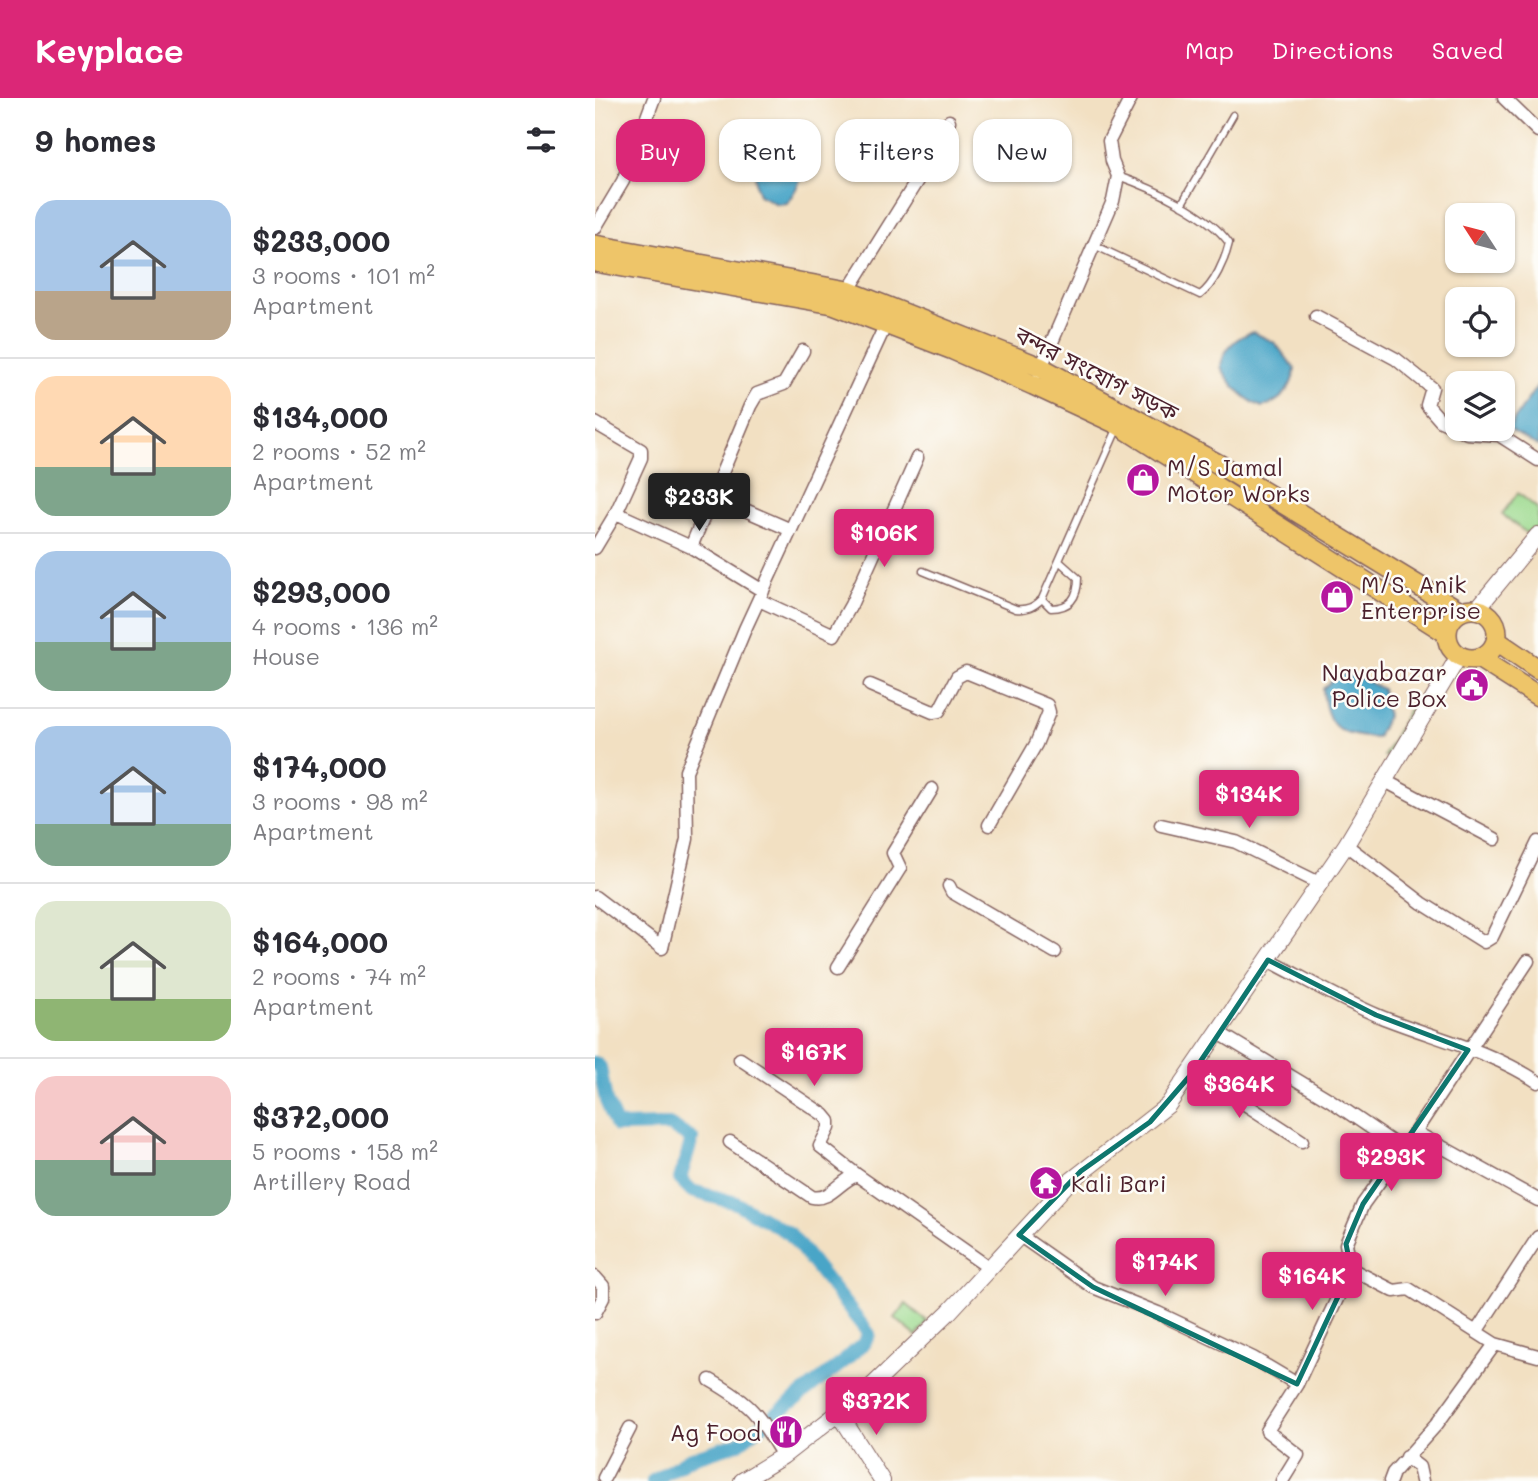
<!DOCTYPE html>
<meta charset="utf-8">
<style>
body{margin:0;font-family:Mali,"Noto Sans Bengali",sans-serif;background:#f7f7f7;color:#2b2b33;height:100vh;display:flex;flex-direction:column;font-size:26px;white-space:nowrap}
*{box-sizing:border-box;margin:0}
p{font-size:23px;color:#7c7c81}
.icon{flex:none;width:38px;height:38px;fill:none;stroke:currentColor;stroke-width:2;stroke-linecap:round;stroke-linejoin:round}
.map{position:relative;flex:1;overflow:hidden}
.details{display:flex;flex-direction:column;background:#fff;width:595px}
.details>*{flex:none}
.top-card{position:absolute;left:21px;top:21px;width:665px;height:63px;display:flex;gap:14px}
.needle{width:46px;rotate:306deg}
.tools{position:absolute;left:850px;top:105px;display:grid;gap:14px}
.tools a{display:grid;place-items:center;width:70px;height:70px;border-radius:14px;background:#fff;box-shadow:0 2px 5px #0004;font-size:35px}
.price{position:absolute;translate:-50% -60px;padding:0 16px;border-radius:7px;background:#db2777;color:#fff;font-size:23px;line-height:46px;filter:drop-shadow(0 2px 4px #0008)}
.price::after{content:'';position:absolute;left:50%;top:42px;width:21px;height:16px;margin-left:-10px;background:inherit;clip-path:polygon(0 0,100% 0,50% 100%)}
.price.active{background:#222;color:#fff}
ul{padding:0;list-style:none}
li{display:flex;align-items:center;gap:21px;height:175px;padding:0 35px}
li+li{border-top:2px solid #e1e1e2}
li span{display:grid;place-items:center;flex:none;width:196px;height:140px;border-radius:21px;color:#555}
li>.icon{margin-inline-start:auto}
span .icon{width:84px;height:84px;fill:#fffc;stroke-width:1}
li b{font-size:30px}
h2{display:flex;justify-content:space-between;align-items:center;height:84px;padding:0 35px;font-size:30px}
.tag{padding:0 24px;border-radius:21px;background:#fff;box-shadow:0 2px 5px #0004;font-size:24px;line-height:63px}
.tag.active{background:#db2777;color:#fff}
header{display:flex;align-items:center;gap:42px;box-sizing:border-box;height:98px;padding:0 35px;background:#db2777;color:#fff}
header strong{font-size:33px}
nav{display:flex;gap:38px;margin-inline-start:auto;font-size:24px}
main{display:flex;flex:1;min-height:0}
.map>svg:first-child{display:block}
.green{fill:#9dda8f;stroke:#747c5d;stroke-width:2}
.water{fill:#49a5c7;stroke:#4a6279;stroke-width:2}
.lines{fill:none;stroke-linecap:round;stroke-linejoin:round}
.canal{stroke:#49a5c7;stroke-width:14}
.service-casing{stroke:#856360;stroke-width:9}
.minor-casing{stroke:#856360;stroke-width:15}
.tertiary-casing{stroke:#856360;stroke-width:18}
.trunk-casing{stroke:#856360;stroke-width:22}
.service{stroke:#fff;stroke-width:6}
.minor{stroke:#fff;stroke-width:12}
.tertiary{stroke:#fff;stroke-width:16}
.trunk{stroke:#eec569;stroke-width:19}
.marked{fill:none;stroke:#0f766e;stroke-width:5;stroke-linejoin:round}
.labels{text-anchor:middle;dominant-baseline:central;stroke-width:5;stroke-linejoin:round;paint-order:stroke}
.street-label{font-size:23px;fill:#4a1f2b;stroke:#fdfcf7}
.poi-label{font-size:23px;fill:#4a1f2b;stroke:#fdfcf7;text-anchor:start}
</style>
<header>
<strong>Keyplace</strong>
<nav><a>Map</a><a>Directions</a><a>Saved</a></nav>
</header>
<main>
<section class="details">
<h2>9 homes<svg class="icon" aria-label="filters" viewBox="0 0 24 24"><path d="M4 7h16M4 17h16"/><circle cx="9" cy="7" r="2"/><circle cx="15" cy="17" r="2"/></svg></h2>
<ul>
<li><span style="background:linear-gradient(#a9c7e8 65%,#b9a48a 0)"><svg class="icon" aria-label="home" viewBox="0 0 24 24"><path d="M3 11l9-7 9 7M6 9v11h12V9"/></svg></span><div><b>$233,000</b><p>3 rooms · 101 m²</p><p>Apartment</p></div></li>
<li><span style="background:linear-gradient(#ffd9b3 65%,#7fa58c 0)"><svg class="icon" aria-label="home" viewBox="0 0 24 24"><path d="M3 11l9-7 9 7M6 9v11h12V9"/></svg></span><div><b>$134,000</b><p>2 rooms · 52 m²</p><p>Apartment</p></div></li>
<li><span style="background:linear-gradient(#a9c7e8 65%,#7fa58c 0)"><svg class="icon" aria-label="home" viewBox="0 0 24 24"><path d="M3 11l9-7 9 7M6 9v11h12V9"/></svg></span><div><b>$293,000</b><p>4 rooms · 136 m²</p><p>House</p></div></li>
<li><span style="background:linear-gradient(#a9c7e8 70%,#7fa58c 0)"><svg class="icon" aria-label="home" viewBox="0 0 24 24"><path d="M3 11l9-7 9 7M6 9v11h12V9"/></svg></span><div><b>$174,000</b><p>3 rooms · 98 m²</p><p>Apartment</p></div></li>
<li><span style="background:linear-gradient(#dfe7d0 70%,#8fb573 0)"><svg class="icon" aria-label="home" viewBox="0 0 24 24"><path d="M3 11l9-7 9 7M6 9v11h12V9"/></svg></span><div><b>$164,000</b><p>2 rooms · 74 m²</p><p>Apartment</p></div></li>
<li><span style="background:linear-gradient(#f6c9c9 60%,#7fa58c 0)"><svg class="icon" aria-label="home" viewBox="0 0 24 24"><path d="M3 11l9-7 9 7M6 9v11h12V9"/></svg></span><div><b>$372,000</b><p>5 rooms · 158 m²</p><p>Artillery Road</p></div></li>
</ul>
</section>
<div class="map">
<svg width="943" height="1383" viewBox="0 0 943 1383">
<rect width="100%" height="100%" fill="#fdfcf7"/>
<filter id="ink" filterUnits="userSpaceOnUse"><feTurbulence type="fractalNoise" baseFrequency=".0143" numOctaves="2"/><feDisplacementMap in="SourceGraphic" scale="14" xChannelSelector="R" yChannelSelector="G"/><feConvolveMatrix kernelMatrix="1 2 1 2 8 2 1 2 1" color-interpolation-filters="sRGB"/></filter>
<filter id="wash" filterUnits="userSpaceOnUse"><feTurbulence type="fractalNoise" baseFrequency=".00686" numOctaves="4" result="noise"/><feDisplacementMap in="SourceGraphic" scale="28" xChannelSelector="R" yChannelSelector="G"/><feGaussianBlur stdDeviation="1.57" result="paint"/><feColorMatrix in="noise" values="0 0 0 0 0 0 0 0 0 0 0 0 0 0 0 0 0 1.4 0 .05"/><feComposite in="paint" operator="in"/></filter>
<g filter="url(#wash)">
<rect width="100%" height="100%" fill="#f2e0c2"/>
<path class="green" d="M 923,395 L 943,411 L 943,427 L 935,438 L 907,416 Z
M 818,603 L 824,606 L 795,660 L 789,658 Z
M 311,1206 L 333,1224 L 321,1238 L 300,1220 Z"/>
<path class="water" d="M 188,40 L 204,45 C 217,68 205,86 192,105 L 182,106 L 164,97 C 156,77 161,42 188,40 Z
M 658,234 L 680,245 L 700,271 C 697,290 686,304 667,309 C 648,301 636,287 626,269 C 628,252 640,239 658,234 Z
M 942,288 L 943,289 L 943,348 L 913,331 Z
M 744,576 L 766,580 L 787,591 L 792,618 L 782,640 C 744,638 731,630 728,591 Z"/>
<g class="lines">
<path class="canal" d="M 0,965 L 5,969 L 11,1003 L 22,1028 L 74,1027 L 97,1041 L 85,1081 L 97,1093 L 141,1105 L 195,1136 L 274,1236 L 269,1245 L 246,1266 L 144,1345 L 94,1361 L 58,1383"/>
</g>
</g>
<g filter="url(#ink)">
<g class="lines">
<g class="service-casing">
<path id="service" d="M 586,107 L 638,17
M 499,147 L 605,197 C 619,187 630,162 634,145 C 613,115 557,90 523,78
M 328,473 L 421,511 C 432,512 439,509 447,501 L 523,329
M 447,501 L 456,510 C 476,510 483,499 483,480 L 464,463"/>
</g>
<g class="minor-casing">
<path id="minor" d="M 909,0 L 943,33
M 0,130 L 28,83 L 59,0
M 253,193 L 333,65 L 354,23
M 721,218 L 801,261 L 837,290 L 832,307 L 846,323 L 872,335 L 904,337 L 943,362
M 444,274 L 518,103 L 523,78 L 517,63 L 514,43 L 536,0
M 118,398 L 196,432
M 21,415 L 96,449 L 168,493
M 96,449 L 155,308 L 162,296 L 189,286 L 208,253
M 0,450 L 21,415 L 46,360 L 46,352 L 0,325
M 164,502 L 239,537 L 256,507 L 322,360
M 275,587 L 338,614 L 344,613 L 362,579 L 371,574 L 452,607 L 454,614 L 441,646 L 394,727
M 792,684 L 900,741
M 566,727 L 641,744 L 724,785
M 751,747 L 827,805 L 889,844 L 897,839 L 943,744
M 354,788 L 357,794 L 460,854
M 0,799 L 67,850 L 92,741 L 91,673 L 150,531 L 291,226
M 673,862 C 710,881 746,902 784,918 C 838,940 895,952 943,984
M 243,869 L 305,770 L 298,755 L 337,691
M 624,935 L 735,1002 L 807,1051
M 145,961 L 229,1017 L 234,1023 L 234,1030 L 225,1048 L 262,1077
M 599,973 L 707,1043
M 820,1034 L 943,1102
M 135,1044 L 217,1099 C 236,1103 245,1082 262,1077 L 393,1169
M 424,1137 L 498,1189 L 563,1215 L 658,1260 L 702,1286
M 756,1171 L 799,1193 L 814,1191 L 900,1246 L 943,1258
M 0,1179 L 8,1188 L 8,1200 L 0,1215
M 881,1234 L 943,1139
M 115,1282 C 157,1306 163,1316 188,1358
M 811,1359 L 824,1369 L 827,1383
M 9,1380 L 35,1330
M 687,1383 L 703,1357 L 672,1333 L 702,1286 L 756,1171 L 751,1146 L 768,1106 L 820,1034 L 933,863
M 795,1383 L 798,1375 L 842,1326 L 900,1246"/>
</g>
<g class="tertiary-casing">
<path id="tertiary" d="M 882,511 L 943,437
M 244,1315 L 287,1383
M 147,1383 L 188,1358 L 274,1291 L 354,1214 L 473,1085 L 573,1007 L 751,747 L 864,558"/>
</g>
<g class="trunk-casing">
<path id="trunk" d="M 0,147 L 253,193 L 445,269 L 625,367 L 865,513
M 0,164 L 238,206 L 358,252 L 438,287 L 524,327 L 850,534
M852 536a25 25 0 1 1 50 0a25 25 0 1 1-50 0Z
M 902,543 L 943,571
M 885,561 L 943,598"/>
</g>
<use href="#service" class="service"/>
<use href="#minor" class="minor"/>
<use href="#tertiary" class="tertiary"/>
<use href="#trunk" class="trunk"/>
</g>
</g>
<path class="marked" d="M 673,862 L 781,917 L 873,952 L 768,1106 L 751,1146 L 756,1171 L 702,1286 L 498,1189 L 424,1137 L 486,1073 L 555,1024 L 599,973 Z"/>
<defs>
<g id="shop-disc" transform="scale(1.75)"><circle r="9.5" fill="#b5179e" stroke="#fdfcf7"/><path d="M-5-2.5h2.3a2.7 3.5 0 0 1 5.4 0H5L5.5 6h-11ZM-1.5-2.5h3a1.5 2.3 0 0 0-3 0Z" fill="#fff"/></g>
<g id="civic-disc" transform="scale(1.75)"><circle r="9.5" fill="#b5179e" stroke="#fdfcf7"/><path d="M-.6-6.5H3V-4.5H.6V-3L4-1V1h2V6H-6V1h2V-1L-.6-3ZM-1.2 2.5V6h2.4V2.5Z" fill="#fff"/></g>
<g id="temple-disc" transform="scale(1.75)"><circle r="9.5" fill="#b5179e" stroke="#fdfcf7"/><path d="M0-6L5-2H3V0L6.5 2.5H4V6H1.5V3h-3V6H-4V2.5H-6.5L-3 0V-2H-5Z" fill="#fff"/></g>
<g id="restaurant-disc" transform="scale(1.75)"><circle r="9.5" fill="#b5179e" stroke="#fdfcf7"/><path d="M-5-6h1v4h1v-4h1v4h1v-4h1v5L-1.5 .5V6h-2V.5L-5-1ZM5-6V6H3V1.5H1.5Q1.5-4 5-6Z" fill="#fff"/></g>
</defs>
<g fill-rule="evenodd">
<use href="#shop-disc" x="548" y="382"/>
<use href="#shop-disc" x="742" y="499"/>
<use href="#civic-disc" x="877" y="587"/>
<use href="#temple-disc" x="451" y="1085"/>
<use href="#restaurant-disc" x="191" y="1334"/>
</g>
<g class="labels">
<g class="street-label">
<text transform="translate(502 275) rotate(27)">বন্দর সংযোগ সড়ক</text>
</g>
<g class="poi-label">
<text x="572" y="369">M/S Jamal<tspan x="572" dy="26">Motor Works</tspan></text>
<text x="766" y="486">M/S. Anik<tspan x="766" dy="26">Enterprise</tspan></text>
<text x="852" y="574" text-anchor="end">Nayabazar<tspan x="852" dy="26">Police Box</tspan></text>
<text x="476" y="1085">Kali Bari</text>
<text x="166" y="1334" text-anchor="end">Ag Food</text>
</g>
</g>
</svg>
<div class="tools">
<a><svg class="needle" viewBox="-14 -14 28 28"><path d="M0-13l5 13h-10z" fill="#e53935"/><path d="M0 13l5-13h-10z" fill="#7c7c81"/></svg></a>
<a><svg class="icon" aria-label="locate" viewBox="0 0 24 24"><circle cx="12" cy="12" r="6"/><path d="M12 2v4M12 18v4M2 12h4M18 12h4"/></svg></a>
<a><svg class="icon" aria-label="layers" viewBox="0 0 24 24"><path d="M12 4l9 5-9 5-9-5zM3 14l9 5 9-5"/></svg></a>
</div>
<b class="price active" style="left:104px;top:435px">$233K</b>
<b class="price" style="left:289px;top:471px">$106K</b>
<b class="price" style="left:654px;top:732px">$134K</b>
<b class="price" style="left:219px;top:990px">$167K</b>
<b class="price" style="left:644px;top:1022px">$364K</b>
<b class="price" style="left:796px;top:1095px">$293K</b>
<b class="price" style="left:570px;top:1200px">$174K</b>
<b class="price" style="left:717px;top:1214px">$164K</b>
<b class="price" style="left:281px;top:1339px">$372K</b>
<div class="top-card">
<a class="tag active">Buy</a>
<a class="tag">Rent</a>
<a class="tag">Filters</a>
<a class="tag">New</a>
</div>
</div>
</main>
